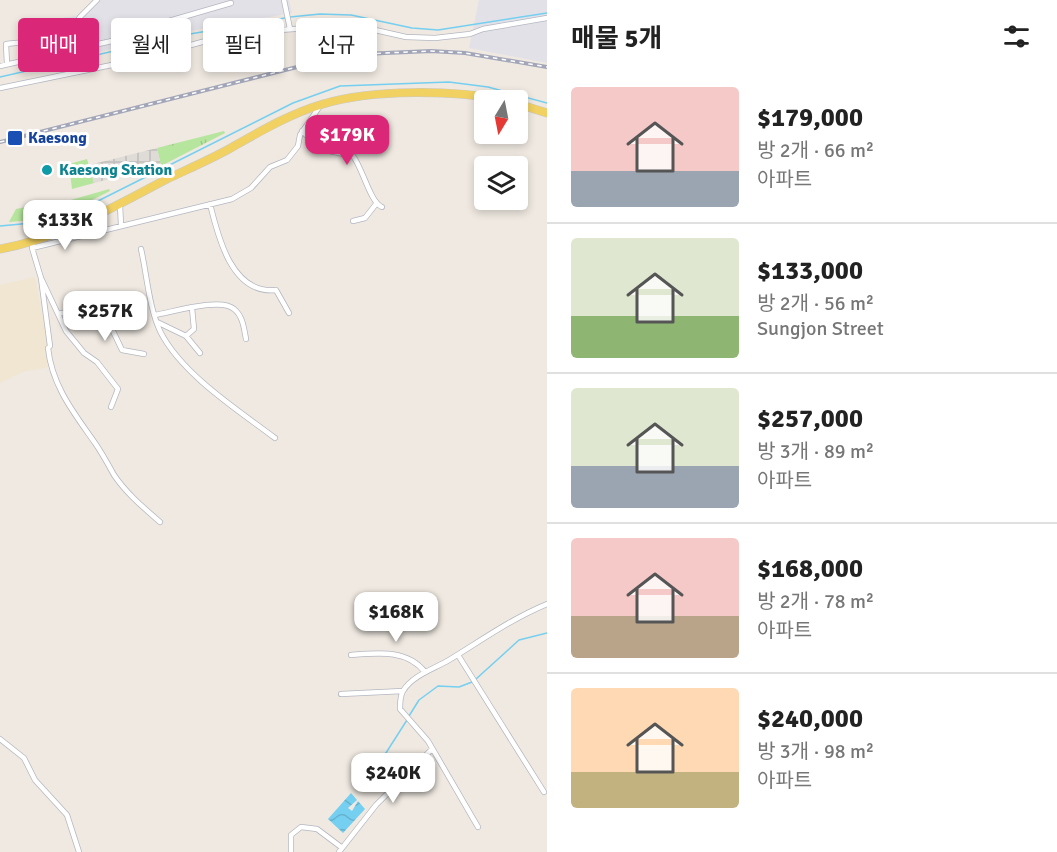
<!DOCTYPE html>
<html lang="ko">
<meta charset="utf-8">
<style>
body{margin:0;font-family:Signika,"Noto Sans KR",sans-serif;background:#f2f2f2;color:#222;height:100vh;display:flex;flex-direction:column;font-size:22px;white-space:nowrap}
*{box-sizing:border-box;margin:0}
p{font-size:20px;color:#767676}
.icon{flex:none;width:33px;height:33px;fill:none;stroke:currentColor;stroke-width:2;stroke-linecap:round;stroke-linejoin:round}
.map{position:relative;flex:1;overflow:hidden}
.sheet{display:flex;flex-direction:column;background:#fff;width:510px}
.sheet>*{flex:none}
.guide{position:absolute;left:18px;top:18px;width:438px;height:54px;display:flex;gap:12px}
.needle{width:39px;rotate:190deg}
.fabs{position:absolute;left:474px;top:90px;display:grid;gap:12px}
.fabs a{display:grid;place-items:center;width:54px;height:54px;border-radius:6px;background:#fff;box-shadow:0 3px 9px #0003;font-size:30px}
.price{position:absolute;translate:-50% -51px;padding:0 14px;border-radius:12px;background:#fff;color:#222;font-size:20px;line-height:39px;filter:drop-shadow(0 2px 3px #0008)}
.price::after{content:'';position:absolute;left:50%;top:36px;width:18px;height:14px;margin-left:-9px;background:inherit;clip-path:polygon(0 0,100% 0,50% 100%)}
.price.current{background:#db2777;color:#fff}
ul{padding:0;list-style:none}
li{display:flex;align-items:center;gap:18px;height:150px;padding:0 24px}
li+li{border-top:2px solid #e0e0e0}
li span{display:grid;place-items:center;flex:none;width:168px;height:120px;border-radius:6px;color:#555}
li>.icon{margin-inline-start:auto}
span .icon{width:72px;height:72px;fill:#fffc;stroke-width:1}
li b{font-size:26px}
h2{display:flex;justify-content:space-between;align-items:center;height:72px;padding:0 24px;font-size:26px}
.chip{padding:0 21px;border-radius:6px;background:#fff;box-shadow:0 3px 9px #0003;font-size:21px;line-height:54px}
.chip.current{background:#db2777;color:#fff}
main{display:flex;flex:1;min-height:0}
.map>svg:first-child{display:block}
.industrial{fill:#e3e1e8}
.education{fill:#f0e6d1}
.grass{fill:#b6e59e}
.park{fill:url(#park-tufts)}
.plaza{fill:url(#plaza-grid)}
.water{fill:url(#water-waves)}
.lines{fill:none;stroke-linecap:round;stroke-linejoin:round}
.stream{stroke:#75cff0;stroke-width:1.5}
.minor-casing{stroke:#b4b7c1;stroke-width:6}
.primary-casing{stroke:#c9c9c9;stroke-width:9}
.minor{stroke:#fff;stroke-width:4.5}
.primary{stroke:#f2d163;stroke-width:8}
.rail-casing{stroke:#a3a6b8;stroke-width:4}
.rail{stroke:#fff;stroke-width:1.5;stroke-dasharray:4.5;stroke-linecap:butt}
.transit-dot{fill:#1a4fb4;stroke:#fff;stroke-width:2}
.culture-dot{fill:#0f9aa8;stroke:#fff;stroke-width:2}
.labels{text-anchor:middle;dominant-baseline:central;stroke-width:6;stroke-linejoin:round;paint-order:stroke}
.transit-label{font-size:16px;font-weight:bold;fill:#164399;stroke:#fff;text-anchor:start}
.culture-label{font-size:16px;font-weight:bold;fill:#0d838f;stroke:#fff;text-anchor:start}
</style>
<main>
<div class="map">
<svg width="547" height="852" viewBox="0 0 547 852">
<defs>
<pattern id="park-tufts" width="24" height="20" patternUnits="userSpaceOnUse" patternTransform="scale(1.5)"><rect width="24" height="20" fill="#b6e59e"/><path d="M3 7l-1-3M5 7V3M7 7l1-3M15 17l-1-3M17 17v-4M19 17l1-3" fill="none" stroke="#9dc588"/></pattern>
<pattern id="plaza-grid" width="8" height="8" patternUnits="userSpaceOnUse" patternTransform="scale(1.5)"><rect width="8" height="8" fill="#dfdcd8"/><path d="M0 4h8M4 0v8" fill="none" stroke="#c0bdba"/></pattern>
<pattern id="water-waves" width="16" height="10" patternUnits="userSpaceOnUse" patternTransform="scale(1.5)"><rect width="16" height="10" fill="#75cff0"/><path d="M0 5q4-4 8 0t8 0" fill="none" stroke="#66b2ce"/></pattern>
</defs>
<rect width="100%" height="100%" fill="#efe9e1"/>
<path class="industrial" d="M 96,0 L 289,0 L 292,13 L 180,33 L 34,67 L 29,22 L 77,16 Z
M 479,0 L 547,0 L 547,63 L 469,48 Z"/>
<path class="education" d="M 35,277 L 47,342 L 49,367 L 23,372 L 0,383 L 0,285 Z"/>
<path class="grass" d="M 87,159 L 94,183 L 72,189 L 69,164 Z
M 109,189 L 110,191 L 78,207 L 80,213 L 68,218 L 64,202 Z
M 37,205 L 45,206 L 46,215 L 38,217 L 39,226 L 32,227 L 33,220 L 9,222 L 16,209 Z"/>
<path class="park" d="M 224,131 L 225,133 L 161,166 L 157,148 Z"/>
<path class="plaza" d="M 157,148 L 161,166 L 94,183 L 89,165 Z"/>
<path class="water" d="M 351,793 L 357,800 L 348,808 L 352,811 L 358,801 L 365,809 L 343,833 L 328,819 Z"/>
<g class="lines">
<path class="stream" d="M 290,17 L 320,14 L 351,15 L 412,28 L 438,30 L 547,13
M 0,77 L 184,35 L 285,18
M 80,210 L 293,103 L 340,86 L 449,82 L 488,87 L 547,103
M 39,222 L 46,220
M 0,226 L 32,223
M 476,679 L 519,640 L 547,633
M 409,716 L 419,700 L 438,686 L 459,687 L 472,682
M 362,782 L 384,756 L 407,720"/>
<g class="minor-casing">
<path id="minor" d="M 284,0 L 290,29
M 7,64 L 6,44 C 28,41 48,44 69,36 L 80,17 L 97,0
M 0,66 L 152,32 L 169,21 L 231,3
M 0,88 L 136,60 L 235,33 L 353,25 L 406,37 L 435,38 L 470,34 L 483,29 L 547,18
M 302,131 L 320,149 L 353,156 C 363,169 370,202 382,207
M 210,204 C 218,237 232,295 276,290 L 289,313
M 120,205 L 121,225
M 353,221 L 365,218 L 376,204
M 33,243 L 32,248 L 232,199 L 251,188 L 270,167 L 287,160 L 298,146 L 300,135 L 320,106
M 32,248 L 41,278 L 66,331 L 84,353 L 97,362 L 118,389 L 111,407
M 141,249 C 147,275 149,309 161,333 C 183,375 238,410 275,438
M 41,278 L 50,346 L 48,348 C 52,386 74,413 95,443 C 102,453 108,464 114,475 C 126,493 144,508 160,522
M 58,314 L 85,308 L 92,319 L 110,325 L 122,350 L 144,354
M 155,315 C 173,312 221,297 234,309 C 243,316 244,329 246,339
M 157,322 L 186,336 L 200,353
M 186,336 L 194,329 L 192,308
M 351,655 C 378,653 407,649 425,672
M 458,655 L 544,792
M 341,694 L 403,691
M 0,739 L 24,758 L 35,780 L 67,815 L 79,852
M 478,827 L 428,741 L 400,709 C 400,703 400,696 403,691 C 413,675 434,669 449,660 C 482,640 511,619 547,604
M 291,852 L 291,835 L 301,827 L 317,829 L 341,847
M 339,852 L 376,805 L 432,749"/>
</g>
<g class="primary-casing">
<path id="primary" d="M 518,104 L 547,113
M 0,249 C 61,238 113,207 167,179 C 188,169 209,160 229,149 C 259,132 289,114 323,104 C 373,89 453,90 504,100"/>
</g>
<use href="#minor" class="minor"/>
<use href="#primary" class="primary"/>
<g class="rail-casing">
<path id="rail" d="M 0,142 L 305,65 L 363,54 L 431,51 L 465,53 L 547,67"/>
</g>
<use href="#rail" class="rail"/>
</g>
<rect class="transit-dot" x="7" y="130" width="16" height="16" rx="3"/>
<circle class="culture-dot" cx="47" cy="170" r="6"/>
<g class="labels">
<g class="transit-label">
<text x="28" y="138">Kaesong</text>
</g>
<g class="culture-label">
<text x="59" y="170">Kaesong Station</text>
</g>
</g>
</svg>
<div class="fabs">
<a><svg class="needle" viewBox="-14 -14 28 28"><path d="M0-13l5 13h-10z" fill="#e53935"/><path d="M0 13l5-13h-10z" fill="#767676"/></svg></a>
<a><svg class="icon" aria-label="layers" viewBox="0 0 24 24"><path d="M12 4l9 5-9 5-9-5zM3 14l9 5 9-5"/></svg></a>
</div>
<b class="price current" style="left:347px;top:166px">$179K</b>
<b class="price" style="left:65px;top:251px">$133K</b>
<b class="price" style="left:105px;top:342px">$257K</b>
<b class="price" style="left:396px;top:643px">$168K</b>
<b class="price" style="left:393px;top:804px">$240K</b>
<div class="guide">
<a class="chip current">매매</a>
<a class="chip">월세</a>
<a class="chip">필터</a>
<a class="chip">신규</a>
</div>
</div>
<section class="sheet">
<h2>매물 5개<svg class="icon" aria-label="filters" viewBox="0 0 24 24"><path d="M4 7h16M4 17h16"/><circle cx="9" cy="7" r="2"/><circle cx="15" cy="17" r="2"/></svg></h2>
<ul>
<li><span style="background:linear-gradient(#f6c9c9 70%,#9aa5b1 0)"><svg class="icon" aria-label="home" viewBox="0 0 24 24"><path d="M3 11l9-7 9 7M6 9v11h12V9"/></svg></span><div><b>$179,000</b><p>방 2개 · 66 m²</p><p>아파트</p></div></li>
<li><span style="background:linear-gradient(#dfe7d0 65%,#8fb573 0)"><svg class="icon" aria-label="home" viewBox="0 0 24 24"><path d="M3 11l9-7 9 7M6 9v11h12V9"/></svg></span><div><b>$133,000</b><p>방 2개 · 56 m²</p><p>Sungjon Street</p></div></li>
<li><span style="background:linear-gradient(#dfe7d0 65%,#9aa5b1 0)"><svg class="icon" aria-label="home" viewBox="0 0 24 24"><path d="M3 11l9-7 9 7M6 9v11h12V9"/></svg></span><div><b>$257,000</b><p>방 3개 · 89 m²</p><p>아파트</p></div></li>
<li><span style="background:linear-gradient(#f6c9c9 65%,#b9a48a 0)"><svg class="icon" aria-label="home" viewBox="0 0 24 24"><path d="M3 11l9-7 9 7M6 9v11h12V9"/></svg></span><div><b>$168,000</b><p>방 2개 · 78 m²</p><p>아파트</p></div></li>
<li><span style="background:linear-gradient(#ffd9b3 70%,#c2b280 0)"><svg class="icon" aria-label="home" viewBox="0 0 24 24"><path d="M3 11l9-7 9 7M6 9v11h12V9"/></svg></span><div><b>$240,000</b><p>방 3개 · 98 m²</p><p>아파트</p></div></li>
</ul>
</section>
</main>
